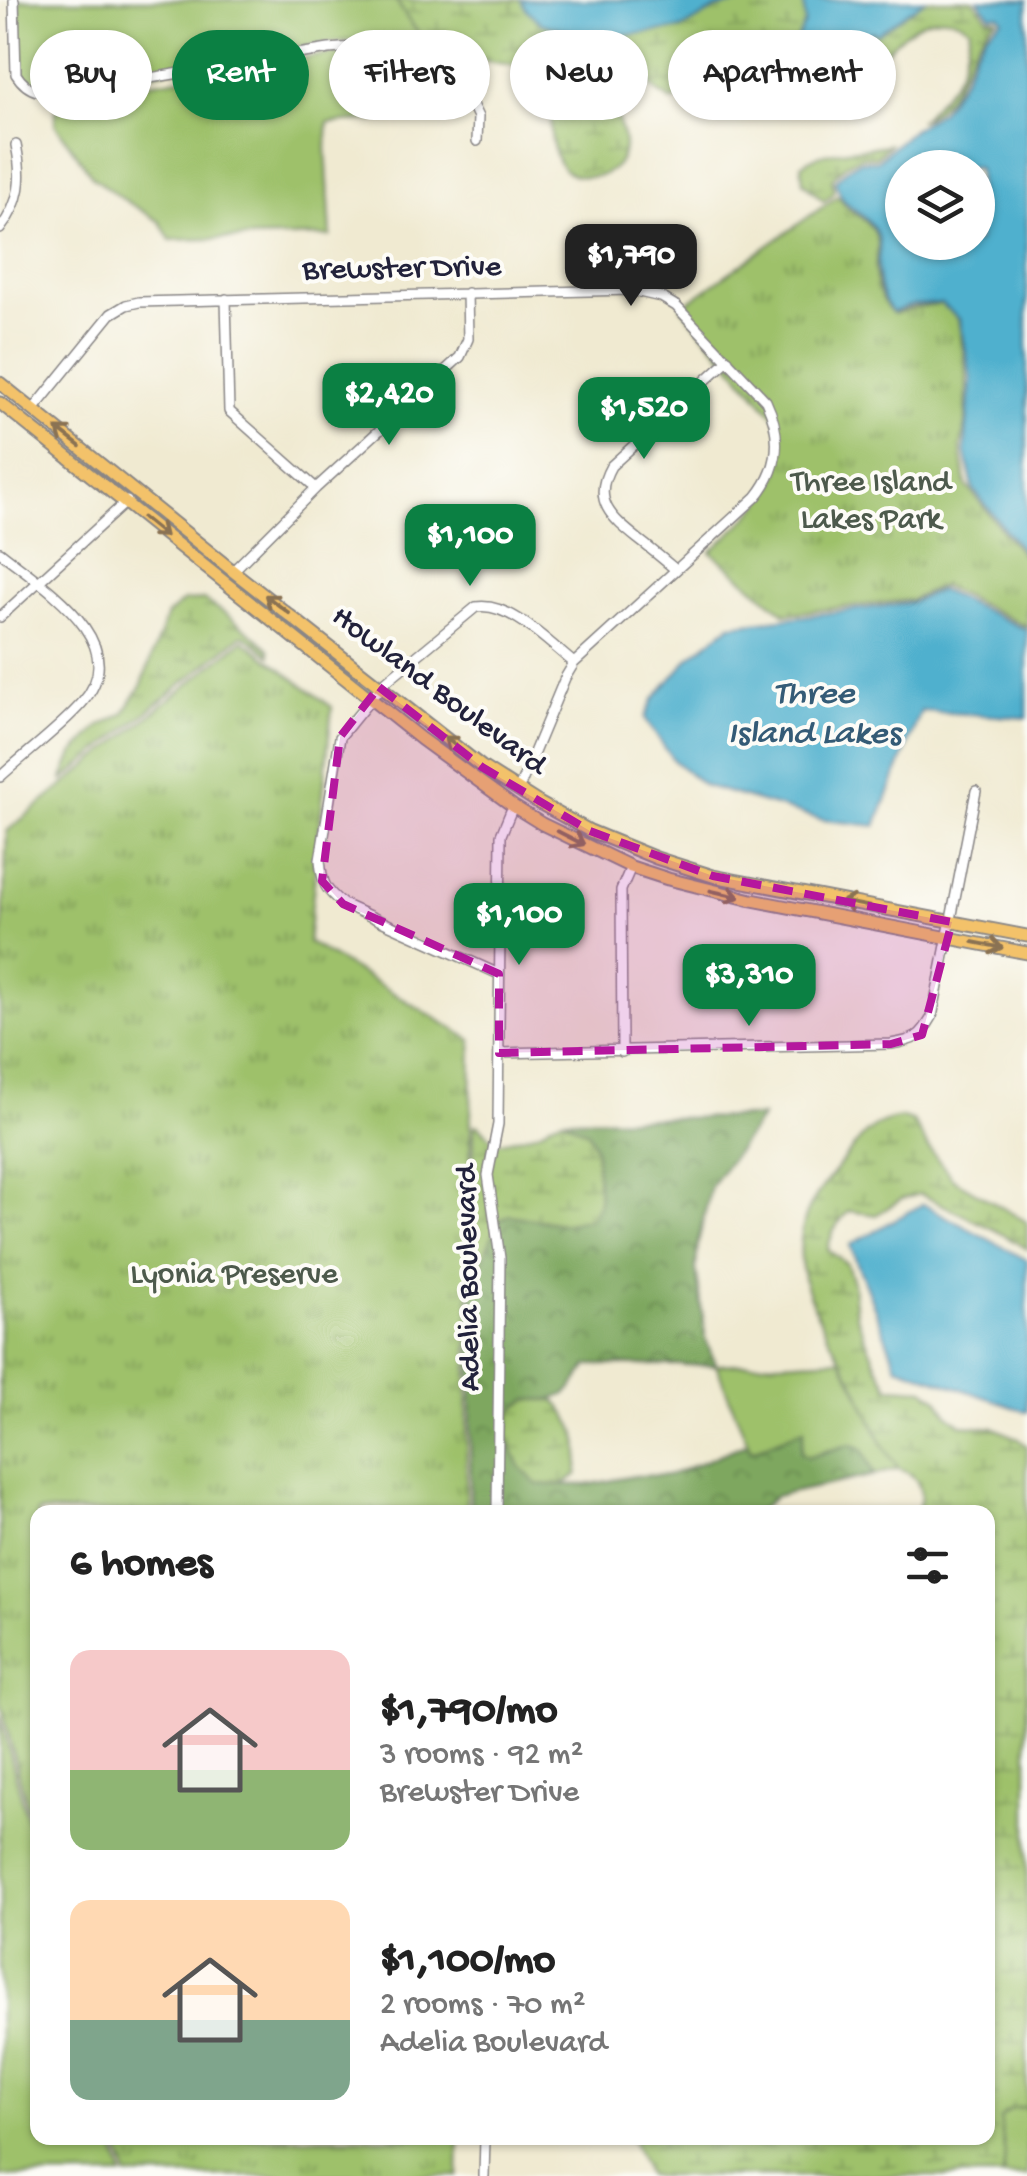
<!DOCTYPE html>
<meta charset="utf-8">
<style>
body{margin:0;font-family:"Gochi Hand",sans-serif;background:#f2f2f2;color:#222;height:100vh;display:flex;flex-direction:column;font-size:38px;white-space:nowrap}
*{box-sizing:border-box;margin:0}
p{font-size:32px;color:#767676}
.icon{flex:none;width:55px;height:55px;fill:none;stroke:currentColor;stroke-width:2;stroke-linecap:round;stroke-linejoin:round}
.map{position:relative;flex:1;overflow:hidden}
.panel{position:absolute;left:30px;top:1505px;width:965px;height:640px;display:flex;flex-direction:column;background:#fff;border-radius:20px;box-shadow:0 2px 8px #0004}
.panel>*{flex:none}
.guide{position:absolute;left:30px;top:30px;width:968px;height:90px;display:flex;gap:20px}
.controls{position:absolute;left:885px;top:150px;display:grid;gap:20px}
.controls a{display:grid;place-items:center;width:110px;height:110px;border-radius:50%;background:#fff;box-shadow:0 2px 8px #0004;font-size:50px}
.price{position:absolute;translate:-50% -85px;padding:0 22px;border-radius:20px;background:#0b8043;color:#fff;font-size:32px;line-height:65px;filter:drop-shadow(0 2px 5px #0008)}
.price::after{content:'';position:absolute;left:50%;top:60px;width:30px;height:22px;margin-left:-15px;background:inherit;clip-path:polygon(0 0,100% 0,50% 100%)}
.price.active{background:#222;color:#fff}
ul{padding:0;list-style:none}
li{display:flex;align-items:center;gap:30px;height:250px;padding:0 40px}
li span{display:grid;place-items:center;flex:none;width:280px;height:200px;border-radius:20px;color:#555}
li>.icon{margin-inline-start:auto}
span .icon{width:120px;height:120px;fill:#fffc;stroke-width:1}
li b{font-size:42px}
h2{display:flex;justify-content:space-between;align-items:center;height:120px;padding:0 40px;font-size:42px}
.tag{padding:0 35px;border-radius:45px;background:#fff;box-shadow:0 2px 8px #0004;font-size:35px;line-height:90px}
.tag.active{background:#0b8043;color:#fff}
.map>svg:first-child{display:block}
.grass{fill:#9ec16b;stroke:#607253;stroke-width:2.5}
.forest{fill:url(#forest-crowns);stroke:#50644d;stroke-width:2.5}
.wetland{fill:url(#wetland-marsh);stroke:#607253;stroke-width:2.5}
.park{fill:url(#park-tufts);stroke:#607253;stroke-width:2.5}
.water{fill:#50b0ce;stroke:#396984;stroke-width:2.5;fill-rule:evenodd}
.lines{fill:none;stroke-linecap:round;stroke-linejoin:round}
.minor-casing{stroke:#898686;stroke-width:12}
.major-casing{stroke:#898686;stroke-width:15}
.minor{stroke:#fff;stroke-width:9}
.major{stroke:#f3c26a;stroke-width:11}
.oneway{stroke:#8a7252}
.marked{fill:#b5179e;fill-opacity:0.2;stroke:#b5179e;stroke-width:8;stroke-dasharray:20 12;stroke-linejoin:round}
.labels{text-anchor:middle;dominant-baseline:central;stroke-width:8;stroke-linejoin:round;paint-order:stroke}
.street-label{font-size:32px;fill:#22223b;stroke:#fdfcf7}
.park-label{font-size:32px;fill:#4d5a4c;stroke:#fdfcf7}
.water-label{font-size:35px;font-style:italic;fill:#345b76;stroke:#fdfcf7}
</style>
<div class="map">
<svg width="1027" height="2176" viewBox="0 0 1027 2176">
<defs>
<pattern id="forest-crowns" width="20" height="18" patternUnits="userSpaceOnUse" patternTransform="scale(2.5)"><rect width="20" height="18" fill="#7ea75f"/><path d="M2 6a3 3 0 1 1 6 0M12 15a3 3 0 1 1 6 0" fill="none" stroke="#678850"/></pattern>
<pattern id="wetland-marsh" width="20" height="14" patternUnits="userSpaceOnUse" patternTransform="scale(2.5)"><rect width="20" height="14" fill="#9ec16b"/><path d="M1 5h8M5 5V1M11 12h8M15 12V8" fill="none" stroke="#809c59"/></pattern>
<pattern id="park-tufts" width="24" height="20" patternUnits="userSpaceOnUse" patternTransform="scale(2.5)"><rect width="24" height="20" fill="#9ec16b"/><path d="M3 7l-1-3M5 7V3M7 7l1-3M15 17l-1-3M17 17v-4M19 17l1-3" fill="none" stroke="#809c59"/></pattern>
</defs>
<rect width="100%" height="100%" fill="#fdfcf7"/>
<filter id="ink" filterUnits="userSpaceOnUse"><feTurbulence type="fractalNoise" baseFrequency=".01" numOctaves="2"/><feDisplacementMap in="SourceGraphic" scale="20" xChannelSelector="R" yChannelSelector="G"/><feConvolveMatrix kernelMatrix="1 2 1 2 8 2 1 2 1" color-interpolation-filters="sRGB"/></filter>
<filter id="wash" filterUnits="userSpaceOnUse"><feTurbulence type="fractalNoise" baseFrequency=".0048" numOctaves="4" result="noise"/><feDisplacementMap in="SourceGraphic" scale="40" xChannelSelector="R" yChannelSelector="G"/><feGaussianBlur stdDeviation="2.25" result="paint"/><feColorMatrix in="noise" values="0 0 0 0 0 0 0 0 0 0 0 0 0 0 0 0 0 1.4 0 .05"/><feComposite in="paint" operator="in"/></filter>
<g filter="url(#wash)">
<rect width="100%" height="100%" fill="#f0ead1"/>
<path class="grass" d="M 19,0 L 396,0 L 411,24 L 426,40 L 426,51 C 371,28 297,49 241,58 C 187,67 133,76 79,85 L 77,80 C 56,83 34,93 20,72 Z
M 376,50 L 406,53 L 426,61 L 426,117 L 328,123 L 326,147 L 331,236 L 170,240 L 160,222 L 118,196 L 93,177 L 55,124 L 55,110 L 81,109 L 80,94 L 330,54 Z
M 841,1359 L 898,1469 L 874,1475 L 862,1449 L 826,1450 L 809,1457 L 800,1453 L 801,1444 L 751,1451 L 716,1365 Z
M 0,1716 L 37,1857 L 38,2138 L 112,2138 L 123,2176 L 0,2176 Z
M 1027,2107 L 1027,2176 L 1003,2176 L 1000,2118 L 1012,2109 Z"/>
<path class="forest" d="M 762,1117 L 711,1186 L 698,1243 L 696,1268 L 706,1340 L 716,1365 L 588,1365 C 568,1397 566,1400 528,1400 L 537,1484 L 587,1485 L 634,1476 L 671,1475 L 748,1443 L 751,1451 L 804,1429 L 801,1453 L 809,1457 L 851,1444 L 862,1449 L 874,1475 L 776,1496 L 757,1512 L 470,1512 L 472,1292 L 480,1266 L 498,1221 L 510,1215 L 561,1224 L 589,1219 L 599,1202 L 595,1148 L 588,1132 L 562,1119 Z"/>
<path class="wetland" d="M 396,0 L 821,0 L 889,26 L 925,0 L 973,0 L 988,18 L 997,19 C 968,44 965,81 939,107 C 934,112 926,117 919,121 C 951,86 964,78 970,28 C 933,0 901,35 876,62 C 869,70 854,77 843,81 C 785,105 730,39 686,97 L 671,101 L 655,90 L 639,73 L 622,69 C 618,79 613,89 613,99 C 614,119 631,139 621,159 C 615,171 601,177 589,177 C 581,177 573,176 566,171 C 553,161 548,129 552,113 C 555,99 559,99 558,83 C 520,54 461,70 424,38 C 412,28 404,13 396,0 Z
M 890,144 L 876,157 L 860,157 L 845,165 L 832,179 L 834,193 L 824,201 L 803,182 L 801,165 C 823,147 864,151 890,144 Z
M 204,600 C 228,614 249,630 269,649 L 270,655 L 245,636 L 241,636 L 62,781 L 73,754 L 99,727 L 124,713 L 142,684 L 167,615 L 184,601 Z
M 902,1118 L 913,1121 L 928,1147 L 953,1179 L 1027,1222 L 1027,1249 L 995,1230 L 920,1194 L 902,1199 L 876,1215 L 849,1211 C 837,1222 830,1235 828,1250 L 847,1264 L 853,1283 L 856,1316 L 878,1368 L 889,1387 L 924,1389 L 938,1399 L 948,1415 L 962,1425 L 995,1428 L 1019,1439 L 1027,1446 L 1027,2107 L 1012,2109 L 1000,2118 L 1005,2156 L 1003,2176 L 648,2176 L 631,2138 L 988,2138 L 988,1512 L 916,1512 C 924,1499 922,1481 908,1473 C 899,1468 902,1473 896,1465 C 878,1441 867,1409 854,1383 C 827,1330 787,1281 805,1219 C 810,1201 827,1181 838,1167 C 860,1140 866,1123 902,1118 Z
M 562,1119 L 588,1132 L 595,1148 L 599,1202 L 590,1219 L 561,1224 L 510,1215 L 499,1221 L 480,1266 L 472,1292 L 474,1126 L 478,1125 C 483,1130 492,1139 498,1142 C 501,1143 536,1133 540,1131 C 550,1126 549,1122 562,1119 Z
M 528,1400 L 555,1400 C 577,1427 583,1439 577,1475 L 561,1485 L 536,1484 L 519,1465 L 507,1437 L 512,1410 Z"/>
<path class="park" d="M 838,196 C 842,199 844,204 848,208 C 859,217 871,222 877,237 C 880,246 877,251 876,261 C 873,278 880,302 894,314 L 913,308 L 942,304 L 958,319 L 967,375 L 966,422 L 961,448 L 966,485 L 1027,561 L 1027,627 L 942,586 L 911,600 L 785,614 L 711,552 C 753,510 798,484 776,418 L 681,307 Z
M 243,640 L 332,707 L 308,942 L 472,1040 L 466,1512 L 38,1512 L 37,1843 L 0,1702 L 0,984 L 7,831 Z
M 116,2138 L 459,2138 L 458,2176 L 127,2176 Z"/>
<path class="water" d="M 521,0 L 754,0 L 716,9 L 681,29 L 615,36 L 584,34 L 542,24 L 526,9 Z
M 800,0 L 925,0 L 877,34 L 873,32 L 839,50 L 810,57 L 800,51 L 798,38 L 805,23 L 804,3 Z
M 978,0 L 1027,0 L 1027,557 L 973,489 L 965,450 L 971,378 L 960,320 L 941,303 L 912,305 L 893,312 C 880,299 877,278 878,259 C 879,251 881,244 878,236 C 868,209 844,214 835,181 L 848,168 L 860,161 L 877,161 L 912,130 L 941,111 L 963,79 L 975,52 L 986,34 L 1003,19 L 999,15 L 990,15 ZM 902,168 L 978,168 L 978,242 L 902,242 Z
M 940,590 L 1027,630 L 1027,718 L 921,711 L 876,826 L 823,820 L 703,785 L 673,760 L 645,718 L 653,700 L 690,657 L 731,625 L 910,603 Z
M 923,1204 L 1027,1260 L 1027,1412 L 897,1366 L 850,1245 Z"/>
</g>
<g filter="url(#ink)">
<g class="lines">
<g class="minor-casing">
<path id="minor" d="M 14,0 L 16,74 C 29,95 46,94 69,91 L 329,49 L 376,45 L 407,48 L 436,61 L 453,73 L 463,86 L 478,117 L 477,141
M 0,229 C 21,202 23,178 16,145
M 226,299 L 229,411 L 316,488
M 33,410 L 111,314 L 126,305 L 139,302 L 630,290 L 661,297 L 676,306 L 766,401 C 782,435 780,468 756,497 L 574,663 L 565,678 L 518,791
M 0,552 C 41,585 136,642 82,703 C 60,728 25,754 0,777
M 676,570 C 663,559 651,549 638,539 C 612,518 591,501 611,466 L 728,360
M 233,571 L 316,488 L 460,357 L 468,339 L 467,293
M 0,617 L 127,501
M 499,974 L 343,904 C 325,890 322,883 320,860 L 340,737 L 383,684 L 476,607 C 509,601 549,643 574,663
M 622,1052 L 621,890 L 631,867
M 499,1053 L 891,1044 C 915,1040 920,1038 932,1017 L 976,791
M 497,1512 L 500,1258 L 488,1175 L 498,1124 L 501,835 L 513,806
M 484,2176 L 485,2138"/>
</g>
<g class="major-casing">
<path id="major" d="M 0,383 L 233,571 L 482,767 L 539,803 L 590,831 L 656,858 L 713,876 L 1027,936
M 0,403 L 421,739 L 513,806 L 542,824 L 631,867 L 668,879 L 752,900 L 1027,953"/>
</g>
<use href="#minor" class="minor"/>
<use href="#major" class="major"/>
</g>
<defs><path id="oneway-shaft" d="M-6 0H5M1.5-3L5.5 0L1.5 3" fill="none" stroke-width="1.6" stroke-linecap="round" stroke-linejoin="round" transform="scale(2.5)"/></defs>
<g class="oneway">
<use href="#oneway-shaft" transform="translate(68 437) rotate(-142)"/>
<use href="#oneway-shaft" transform="translate(154 527) rotate(39)"/>
<use href="#oneway-shaft" transform="translate(277 604) rotate(-143)"/>
<use href="#oneway-shaft" transform="translate(456 746) rotate(-142)"/>
<use href="#oneway-shaft" transform="translate(571 838) rotate(27)"/>
<use href="#oneway-shaft" transform="translate(725 894) rotate(13)"/>
<use href="#oneway-shaft" transform="translate(856 904) rotate(-169)"/>
<use href="#oneway-shaft" transform="translate(988 945) rotate(11)"/>
</g>
</g>
<path class="marked" d="M 379,687 L 482,767 L 590,831 L 713,876 L 952,922 L 922,1035 L 891,1044 L 499,1053 L 499,974 L 343,904 L 322,881 L 340,737 Z"/>
<g class="labels">
<g class="street-label">
<text transform="translate(402 270) rotate(-1)">Brewster Drive</text>
<text transform="translate(438 692) rotate(37)">Howland Boulevard</text>
<text transform="translate(470 1278) rotate(-91)">Adelia Boulevard</text>
</g>
<g class="park-label">
<text x="871" y="484">Three Island<tspan x="871" dy="37">Lakes Park</tspan></text>
<text x="234" y="1276">Lyonia Preserve</text>
</g>
<g class="water-label">
<text x="814" y="695">Three<tspan x="814" dy="40">Island Lakes</tspan></text>
</g>
</g>
</svg>
<div class="controls">
<a><svg class="icon" aria-label="layers" viewBox="0 0 24 24"><path d="M12 4l9 5-9 5-9-5zM3 14l9 5 9-5"/></svg></a>
</div>
<b class="price active" style="left:631px;top:309px">$1,790</b>
<b class="price" style="left:389px;top:448px">$2,420</b>
<b class="price" style="left:644px;top:462px">$1,520</b>
<b class="price" style="left:470px;top:589px">$1,100</b>
<b class="price" style="left:519px;top:968px">$1,100</b>
<b class="price" style="left:749px;top:1029px">$3,310</b>
<div class="guide">
<a class="tag">Buy</a>
<a class="tag active">Rent</a>
<a class="tag">Filters</a>
<a class="tag">New</a>
<a class="tag">Apartment</a>
</div>
<section class="panel">
<h2>6 homes<svg class="icon" aria-label="filters" viewBox="0 0 24 24"><path d="M4 7h16M4 17h16"/><circle cx="9" cy="7" r="2"/><circle cx="15" cy="17" r="2"/></svg></h2>
<ul>
<li><span style="background:linear-gradient(#f6c9c9 60%,#8fb573 0)"><svg class="icon" aria-label="home" viewBox="0 0 24 24"><path d="M3 11l9-7 9 7M6 9v11h12V9"/></svg></span><div><b>$1,790/mo</b><p>3 rooms · 92 m²</p><p>Brewster Drive</p></div></li>
<li><span style="background:linear-gradient(#ffd9b3 60%,#7fa58c 0)"><svg class="icon" aria-label="home" viewBox="0 0 24 24"><path d="M3 11l9-7 9 7M6 9v11h12V9"/></svg></span><div><b>$1,100/mo</b><p>2 rooms · 70 m²</p><p>Adelia Boulevard</p></div></li>
</ul>
</section>
</div>
